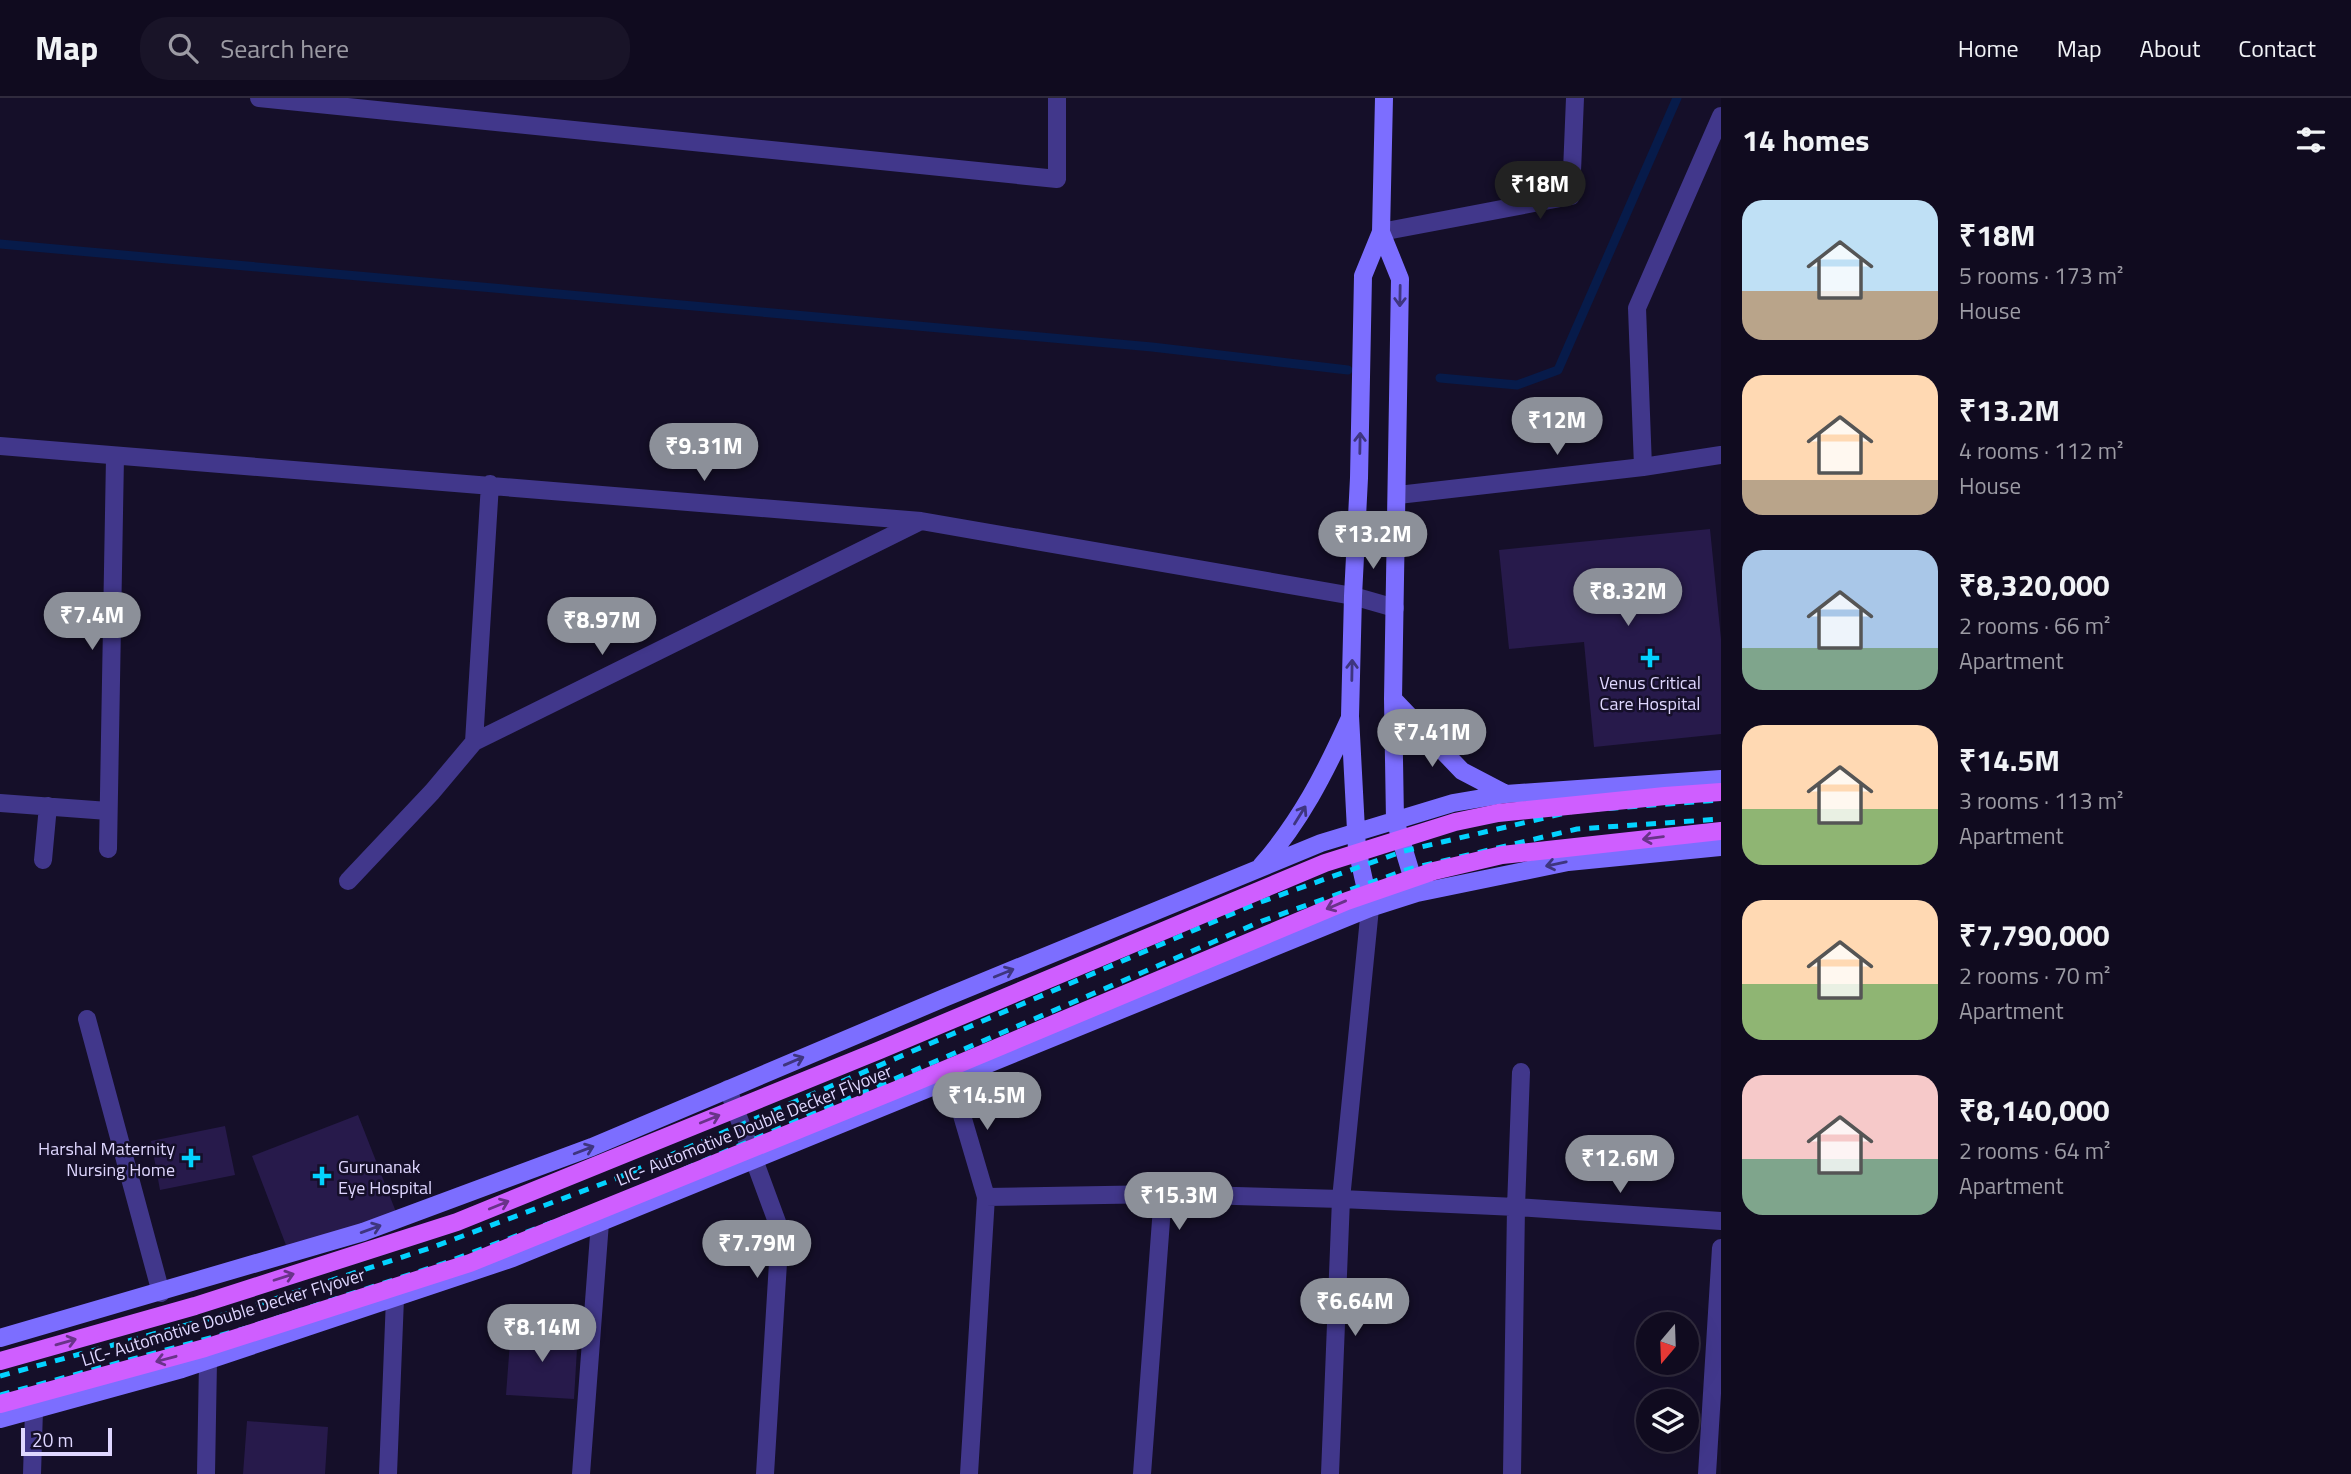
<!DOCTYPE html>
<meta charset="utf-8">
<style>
body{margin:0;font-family:"Titillium Web",sans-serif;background:#191428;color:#f1f3f6;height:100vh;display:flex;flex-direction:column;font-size:26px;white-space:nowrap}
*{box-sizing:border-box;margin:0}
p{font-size:23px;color:#9c9ba4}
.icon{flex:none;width:38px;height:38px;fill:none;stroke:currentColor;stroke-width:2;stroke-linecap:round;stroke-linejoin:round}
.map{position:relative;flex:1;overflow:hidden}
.panel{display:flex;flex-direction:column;background:#100b1f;width:630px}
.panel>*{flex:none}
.needle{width:46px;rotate:199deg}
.tools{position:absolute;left:1636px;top:1214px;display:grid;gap:14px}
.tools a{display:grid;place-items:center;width:63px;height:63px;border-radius:50%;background:#100b1f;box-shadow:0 7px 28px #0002,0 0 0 2px #302b3d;font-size:35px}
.scale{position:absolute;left:21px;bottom:18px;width:91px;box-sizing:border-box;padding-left:7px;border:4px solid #dfd7ff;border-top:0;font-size:19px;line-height:24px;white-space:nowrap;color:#dfd7ff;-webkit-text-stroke:5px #150f29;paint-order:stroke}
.price{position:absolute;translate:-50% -60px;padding:0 16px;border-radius:24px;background:#8c9099;color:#fff;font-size:23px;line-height:46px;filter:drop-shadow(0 2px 4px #0008)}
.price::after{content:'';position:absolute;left:50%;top:42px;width:21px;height:16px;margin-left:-10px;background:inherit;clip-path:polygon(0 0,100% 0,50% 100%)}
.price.active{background:#222;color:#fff}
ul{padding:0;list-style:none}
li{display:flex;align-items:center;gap:21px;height:175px;padding:0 21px}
li span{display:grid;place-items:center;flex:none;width:196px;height:140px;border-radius:21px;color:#555}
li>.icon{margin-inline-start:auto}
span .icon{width:84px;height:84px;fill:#fffc;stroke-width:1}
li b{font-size:30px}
h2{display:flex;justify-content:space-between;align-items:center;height:84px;padding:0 21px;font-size:30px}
header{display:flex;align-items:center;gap:42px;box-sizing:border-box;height:98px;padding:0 35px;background:#100b1f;border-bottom:2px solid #302b3d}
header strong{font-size:33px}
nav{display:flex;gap:38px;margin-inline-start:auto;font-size:24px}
.search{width:490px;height:63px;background:#191428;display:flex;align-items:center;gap:18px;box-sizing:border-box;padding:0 24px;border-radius:28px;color:#9c9ba4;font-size:26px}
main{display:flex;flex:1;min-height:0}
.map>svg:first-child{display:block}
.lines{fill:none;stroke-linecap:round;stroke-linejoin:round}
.stream{stroke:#071b4a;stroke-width:9}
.building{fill:#271a4b}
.street{stroke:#41378b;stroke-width:18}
.secondary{stroke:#7c6eff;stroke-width:18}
.rail{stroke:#03d3ff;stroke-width:5;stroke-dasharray:10 9;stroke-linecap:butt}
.primary-bridge{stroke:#cf5eff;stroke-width:18}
.oneway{stroke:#3e357f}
.oneway2{stroke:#693389}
.poi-dot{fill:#03d3ff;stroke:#150f29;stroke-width:2.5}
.labels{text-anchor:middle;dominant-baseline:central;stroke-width:5;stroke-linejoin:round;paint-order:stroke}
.poi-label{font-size:18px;fill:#dfd7ff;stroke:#150f29}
.street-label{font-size:18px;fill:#dfd7ff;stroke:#150f29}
</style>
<header>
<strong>Map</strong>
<div class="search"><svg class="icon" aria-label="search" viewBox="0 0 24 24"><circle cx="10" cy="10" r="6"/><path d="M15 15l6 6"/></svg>Search here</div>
<nav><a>Home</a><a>Map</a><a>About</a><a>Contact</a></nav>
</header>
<main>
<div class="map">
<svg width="1721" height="1376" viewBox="0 0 1721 1376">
<rect width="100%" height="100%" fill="#150f29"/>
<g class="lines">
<path class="stream" d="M 0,146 L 1152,249 L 1348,272
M 1440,280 L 1517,287 L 1558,272 L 1677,0"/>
</g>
<path class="building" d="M 1710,431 L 1721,541 L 1721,636 L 1594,649 L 1584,544 L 1509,551 L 1499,452 Z
M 358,1017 L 396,1114 L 289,1155 L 252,1058 Z
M 225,1028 L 235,1077 L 160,1092 L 151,1043 Z
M 511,1230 L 578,1234 L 574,1301 L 506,1297 Z
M 247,1323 L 328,1329 L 325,1376 L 243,1376 Z"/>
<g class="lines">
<path class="street" d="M 259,0 L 1057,81 L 1057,0
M 1381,134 L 1571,98 L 1575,0
M 0,348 L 921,423 L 1353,498 L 1395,510
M 1643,369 L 1637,210 L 1721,18
M 1398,397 L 1643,369 L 1721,357
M 474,644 L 490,386
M 0,705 L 108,713
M 108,751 L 115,359
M 43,762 L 48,708
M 348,783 L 432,694 L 474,644 L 921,423
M 1370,810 L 1341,1101 L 1516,1109 L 1512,1376
M 87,921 L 161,1195
M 1521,974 L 1516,1109 L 1721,1123
M 951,980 L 986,1099 L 969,1376
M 728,991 L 780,1132 L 765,1376
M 1163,1096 L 1341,1101 L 1330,1376
M 986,1099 L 1163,1096 L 1142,1376
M 32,1376 L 34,1312
M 206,1376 L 208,1263
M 388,1376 L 395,1200
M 581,1376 L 600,1124
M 1707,1376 L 1721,1150"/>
<path class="secondary" d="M 1381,134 L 1400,181 L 1393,601 L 1395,722 L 1417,795
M 1393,601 L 1462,673 L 1506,696
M 1261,768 C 1300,724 1325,675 1349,622
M 1370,810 L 1357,751 L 1350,618 L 1353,498 L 1359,380 L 1363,178 L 1381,134 L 1384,0
M 0,1240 L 363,1134 L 592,1049 L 944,900 L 1321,745 L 1453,705 L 1506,696 L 1721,681
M 0,1321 L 182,1271 L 513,1160 L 1370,810 L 1417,795 L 1568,764 L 1721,749"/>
<path class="rail" d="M 0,1278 L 241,1212 L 436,1148 L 615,1081 L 1255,806 L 1404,753 L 1574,713 L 1721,702
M 0,1297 L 247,1230 L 442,1166 L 622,1098 L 1262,823 L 1409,771 L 1577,731 L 1721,721"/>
<path class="primary-bridge" d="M 0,1263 L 195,1208 L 457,1124 L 880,952 L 1325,765 L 1455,724 L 1498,715 L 1665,698 L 1721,694
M 0,1306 L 205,1250 L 470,1165 L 901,990 L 1347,803 L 1434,773 L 1502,757 L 1721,733"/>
</g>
<defs><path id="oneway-shaft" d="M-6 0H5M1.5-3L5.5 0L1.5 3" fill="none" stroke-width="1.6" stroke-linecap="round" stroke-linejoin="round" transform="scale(1.75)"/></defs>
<g class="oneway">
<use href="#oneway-shaft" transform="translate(1400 198) rotate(91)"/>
<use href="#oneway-shaft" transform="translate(1360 345) rotate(-89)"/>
<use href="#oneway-shaft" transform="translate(1352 572) rotate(-89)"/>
<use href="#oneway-shaft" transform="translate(1300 717) rotate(-58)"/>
<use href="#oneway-shaft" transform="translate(1556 766) rotate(168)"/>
<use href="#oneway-shaft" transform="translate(1004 875) rotate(-22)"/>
<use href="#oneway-shaft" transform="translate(794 963) rotate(-23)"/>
<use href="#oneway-shaft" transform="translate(584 1052) rotate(-21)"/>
<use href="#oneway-shaft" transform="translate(371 1131) rotate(-20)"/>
</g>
<g class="oneway2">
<use href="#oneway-shaft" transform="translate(1653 740) rotate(173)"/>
<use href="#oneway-shaft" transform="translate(1336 807) rotate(157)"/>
<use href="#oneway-shaft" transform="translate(710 1021) rotate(-22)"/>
<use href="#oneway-shaft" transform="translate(499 1107) rotate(-22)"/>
<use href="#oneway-shaft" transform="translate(284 1179) rotate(-18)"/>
<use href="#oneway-shaft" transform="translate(66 1244) rotate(-16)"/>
<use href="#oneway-shaft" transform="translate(166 1261) rotate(165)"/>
</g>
<g class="poi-dot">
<path d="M1646.5 549.5h7v7h7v7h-7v7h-7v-7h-7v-7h7z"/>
<path d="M187.5 1049.5h7v7h7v7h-7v7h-7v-7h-7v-7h7z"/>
<path d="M318.5 1067.5h7v7h7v7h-7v7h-7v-7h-7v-7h7z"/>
</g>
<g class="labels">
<g class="poi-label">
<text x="1650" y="584">Venus Critical<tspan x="1650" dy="21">Care Hospital</tspan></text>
<text x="175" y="1050" text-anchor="end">Harshal Maternity<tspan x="175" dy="21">Nursing Home</tspan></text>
<text x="338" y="1068" text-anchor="start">Gurunanak<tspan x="338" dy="21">Eye Hospital</tspan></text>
</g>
<g class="street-label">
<text transform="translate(754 1027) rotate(-22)">LIC- Automotive Double Decker Flyover</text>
<text transform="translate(223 1219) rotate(-17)">LIC- Automotive Double Decker Flyover</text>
</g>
</g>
</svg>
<div class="tools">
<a><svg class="needle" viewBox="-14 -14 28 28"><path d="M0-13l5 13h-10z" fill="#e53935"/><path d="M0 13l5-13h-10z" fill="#9c9ba4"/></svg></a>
<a><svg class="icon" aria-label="layers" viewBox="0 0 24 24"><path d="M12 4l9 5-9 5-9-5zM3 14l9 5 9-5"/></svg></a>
</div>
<div class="scale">20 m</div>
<b class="price active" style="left:1540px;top:123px">₹18M</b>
<b class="price" style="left:1557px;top:359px">₹12M</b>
<b class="price" style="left:704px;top:385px">₹9.31M</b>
<b class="price" style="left:1373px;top:473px">₹13.2M</b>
<b class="price" style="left:1628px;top:530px">₹8.32M</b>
<b class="price" style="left:92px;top:554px">₹7.4M</b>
<b class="price" style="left:602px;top:559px">₹8.97M</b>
<b class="price" style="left:1432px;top:671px">₹7.41M</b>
<b class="price" style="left:987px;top:1034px">₹14.5M</b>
<b class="price" style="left:1620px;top:1097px">₹12.6M</b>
<b class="price" style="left:1179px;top:1134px">₹15.3M</b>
<b class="price" style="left:757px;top:1182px">₹7.79M</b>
<b class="price" style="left:1355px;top:1240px">₹6.64M</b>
<b class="price" style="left:542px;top:1266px">₹8.14M</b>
</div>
<section class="panel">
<h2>14 homes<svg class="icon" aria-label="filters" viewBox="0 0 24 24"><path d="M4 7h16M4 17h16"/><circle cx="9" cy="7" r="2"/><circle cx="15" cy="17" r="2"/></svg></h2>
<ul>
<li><span style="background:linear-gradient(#bfe0f5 65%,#b9a48a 0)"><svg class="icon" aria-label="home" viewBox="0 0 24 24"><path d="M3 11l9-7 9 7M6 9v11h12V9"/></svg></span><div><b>₹18M</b><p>5 rooms · 173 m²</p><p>House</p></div></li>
<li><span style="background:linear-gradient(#ffd9b3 75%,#b9a48a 0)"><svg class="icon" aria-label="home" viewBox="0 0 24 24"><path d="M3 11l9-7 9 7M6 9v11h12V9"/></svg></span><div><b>₹13.2M</b><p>4 rooms · 112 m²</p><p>House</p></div></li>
<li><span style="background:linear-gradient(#a9c7e8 70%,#7fa58c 0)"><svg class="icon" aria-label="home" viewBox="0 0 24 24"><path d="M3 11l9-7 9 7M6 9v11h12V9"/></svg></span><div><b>₹8,320,000</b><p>2 rooms · 66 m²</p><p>Apartment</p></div></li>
<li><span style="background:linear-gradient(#ffd9b3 60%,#8fb573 0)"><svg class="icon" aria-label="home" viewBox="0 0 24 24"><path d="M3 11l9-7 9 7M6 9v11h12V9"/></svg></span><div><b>₹14.5M</b><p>3 rooms · 113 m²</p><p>Apartment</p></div></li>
<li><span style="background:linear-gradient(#ffd9b3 60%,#8fb573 0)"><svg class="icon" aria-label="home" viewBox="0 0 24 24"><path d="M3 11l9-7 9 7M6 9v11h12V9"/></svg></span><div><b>₹7,790,000</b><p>2 rooms · 70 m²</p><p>Apartment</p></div></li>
<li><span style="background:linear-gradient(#f6c9c9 60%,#7fa58c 0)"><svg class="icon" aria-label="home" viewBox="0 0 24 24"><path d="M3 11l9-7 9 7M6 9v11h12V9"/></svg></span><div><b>₹8,140,000</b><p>2 rooms · 64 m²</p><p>Apartment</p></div></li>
</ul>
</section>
</main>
